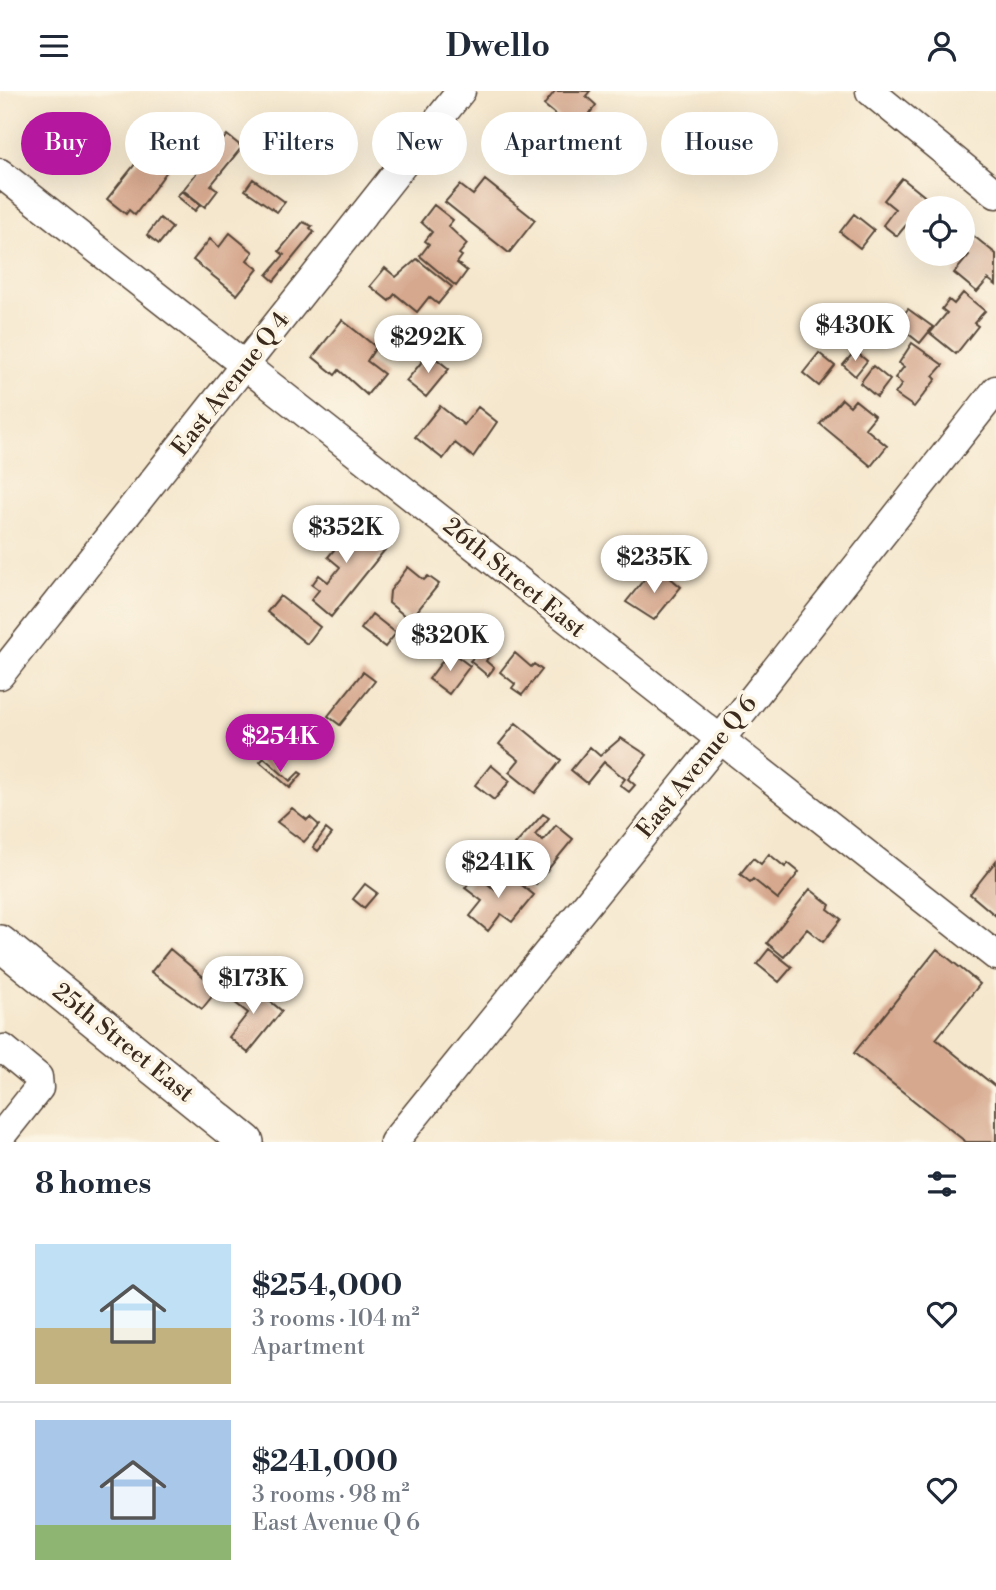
<!DOCTYPE html>
<meta charset="utf-8">
<style>
body{margin:0;font-family:"Libre Bodoni",serif;background:#f2f2f3;color:#1f2937;height:100vh;display:flex;flex-direction:column;font-size:26px;white-space:nowrap}
*{box-sizing:border-box;margin:0}
p{font-size:23px;color:#747a83}
.icon{flex:none;width:38px;height:38px;fill:none;stroke:currentColor;stroke-width:2;stroke-linecap:round;stroke-linejoin:round}
.map{position:relative;height:1051px;overflow:hidden}
.panel{display:flex;flex-direction:column;background:#fff;flex:1}
.panel>*{flex:none}
.top-card{position:absolute;left:21px;top:21px;width:956px;height:63px;display:flex;gap:14px}
.buttons{position:absolute;left:905px;top:105px;display:grid;gap:14px}
.buttons a{display:grid;place-items:center;width:70px;height:70px;border-radius:50%;background:#fff;box-shadow:0 7px 28px #0002;font-size:35px}
.price{position:absolute;translate:-50% -60px;padding:0 16px;border-radius:24px;background:#fff;color:#222;font-size:23px;line-height:46px;filter:drop-shadow(0 2px 4px #0008)}
.price::after{content:'';position:absolute;left:50%;top:42px;width:21px;height:16px;margin-left:-10px;background:inherit;clip-path:polygon(0 0,100% 0,50% 100%)}
.price.current{background:#b5179e;color:#fff}
ul{padding:0;list-style:none}
li{display:flex;align-items:center;gap:21px;height:175px;padding:0 35px}
li+li{border-top:2px solid #e0e1e3}
li span{display:grid;place-items:center;flex:none;width:196px;height:140px;border-radius:0px;color:#555}
li>.icon{margin-inline-start:auto}
span .icon{width:84px;height:84px;fill:#fffc;stroke-width:1}
li b{font-size:30px}
h2{display:flex;justify-content:space-between;align-items:center;height:84px;padding:0 35px;font-size:30px}
.tag{padding:0 24px;border-radius:32px;background:#fff;box-shadow:0 7px 28px #0002;font-size:24px;line-height:63px}
.tag.current{background:#b5179e;color:#fff}
header{display:flex;justify-content:space-between;align-items:center;height:91px;padding:0 35px;background:#fff;font-size:32px;font-weight:700}
.map>svg:first-child{display:block}
.building{fill:#d6a88e}
.lines{fill:none;stroke-linecap:round;stroke-linejoin:round}
.minor-casing{stroke:#574638;stroke-width:31}
.major-casing{stroke:#574638;stroke-width:38}
.minor{stroke:#fff;stroke-width:28}
.major{stroke:#fff;stroke-width:35}
.labels{text-anchor:middle;dominant-baseline:central;stroke-width:7;stroke-linejoin:round;paint-order:stroke}
.street-label{font-size:24px;fill:#3b2a1e;stroke:#fcf5e5}
</style>
<header><svg class="icon" aria-label="menu" viewBox="0 0 24 24"><path d="M4 6h16M4 12h16M4 18h16"/></svg>Dwello<svg class="icon" aria-label="person" viewBox="0 0 24 24"><circle cx="12" cy="8" r="4"/><path d="M4 21q1-7 8-7t8 7"/></svg></header>
<div class="map">
<svg width="996" height="1051" viewBox="0 0 996 1051">
<rect width="100%" height="100%" fill="#fcf5e5"/>
<filter id="ink" filterUnits="userSpaceOnUse"><feTurbulence type="fractalNoise" baseFrequency=".0143" numOctaves="2"/><feDisplacementMap in="SourceGraphic" scale="14" xChannelSelector="R" yChannelSelector="G"/><feConvolveMatrix kernelMatrix="1 2 1 2 8 2 1 2 1" color-interpolation-filters="sRGB"/></filter>
<filter id="wash" filterUnits="userSpaceOnUse"><feTurbulence type="fractalNoise" baseFrequency=".00686" numOctaves="4" result="noise"/><feDisplacementMap in="SourceGraphic" scale="28" xChannelSelector="R" yChannelSelector="G"/><feGaussianBlur stdDeviation="1.57" result="paint"/><feColorMatrix in="noise" values="0 0 0 0 0 0 0 0 0 0 0 0 0 0 0 0 0 1.4 0 .05"/><feComposite in="paint" operator="in"/></filter>
<g filter="url(#wash)">
<rect width="100%" height="100%" fill="#f5e7cd"/>
<g id="blocks">
<path class="building" d="M 555,0 L 590,0 L 586,5 L 596,14 L 576,40 L 544,14 Z
M 227,44 L 242,56 L 211,94 L 218,99 L 205,116 L 183,99 Z
M 152,47 L 164,55 L 156,65 L 170,76 L 135,124 L 129,119 L 126,123 L 107,108 L 148,57 L 145,55 Z
M 902,87 L 928,108 L 897,145 L 883,134 L 895,118 L 884,109 Z
M 253,88 L 285,111 L 277,121 L 245,99 Z
M 485,89 L 535,129 L 509,162 L 445,111 L 460,94 L 473,104 Z
M 182,100 L 200,114 L 195,120 L 177,105 Z
M 434,114 L 453,129 L 448,135 L 467,153 L 459,163 L 462,165 L 457,172 L 467,180 L 456,195 L 420,165 L 429,153 L 425,150 L 432,141 L 421,131 Z
M 854,123 L 874,139 L 860,157 L 840,141 Z
M 160,127 L 172,137 L 159,153 L 147,144 Z
M 303,131 L 312,135 L 310,137 L 314,141 L 274,190 L 267,184 L 284,164 L 279,160 Z
M 230,142 L 253,161 L 247,169 L 258,178 L 237,204 L 193,169 L 210,148 L 219,156 Z
M 970,142 L 996,163 L 996,194 L 988,188 L 977,201 L 954,182 L 969,164 L 962,158 L 962,152 Z
M 417,168 L 452,196 L 438,213 L 429,206 L 417,221 L 395,203 L 389,210 L 370,195 L 385,177 L 396,186 Z
M 963,202 L 985,220 L 974,232 L 978,235 L 956,263 L 930,242 L 947,222 L 942,218 L 949,209 L 954,213 Z
M 908,218 L 933,236 L 920,252 L 896,233 Z
M 342,229 L 376,256 L 367,270 L 384,283 L 367,304 L 339,279 L 335,284 L 313,266 Z
M 912,252 L 943,274 L 933,285 L 936,288 L 914,316 L 895,303 L 902,293 L 895,287 L 904,276 L 899,272 Z
M 855,260 L 867,270 L 855,285 L 843,274 Z
M 429,262 L 449,278 L 426,306 L 406,290 Z
M 819,262 L 835,275 L 819,295 L 803,282 Z
M 873,275 L 890,289 L 877,306 L 860,292 Z
M 842,308 L 850,315 L 855,309 L 875,325 L 865,337 L 887,355 L 871,375 L 820,333 Z
M 440,315 L 464,334 L 478,316 L 497,331 L 473,366 L 455,352 L 443,368 L 415,346 Z
M 336,428 L 363,449 L 370,441 L 388,455 L 331,526 L 311,509 L 319,499 L 312,494 L 319,484 L 328,491 L 340,476 L 328,466 L 334,459 L 321,448 Z
M 408,476 L 424,489 L 428,485 L 439,493 L 410,529 L 389,512 L 390,500 Z
M 662,480 L 681,496 L 654,529 L 626,511 L 646,486 L 653,491 Z
M 280,505 L 320,536 L 307,553 L 267,521 Z
M 372,523 L 396,542 L 385,556 L 361,538 Z
M 481,559 L 489,565 L 486,570 L 494,577 L 488,585 L 470,570 Z
M 450,560 L 470,575 L 449,603 L 429,588 Z
M 515,562 L 531,576 L 534,573 L 542,579 L 522,604 L 512,597 L 515,593 L 500,581 Z
M 363,581 L 375,590 L 340,634 L 328,625 Z
M 516,632 L 561,669 L 535,702 L 509,681 L 519,669 L 499,653 Z
M 621,647 L 647,664 L 628,688 L 635,694 L 629,701 L 620,694 L 625,688 L 604,671 L 587,692 L 571,679 L 590,656 L 600,665 Z
M 264,667 L 290,690 L 299,681 L 302,683 L 290,697 L 260,671 Z
M 491,674 L 510,690 L 494,709 L 475,694 Z
M 292,717 L 307,729 L 310,726 L 319,734 L 304,751 L 277,731 Z
M 543,723 L 549,727 L 535,744 L 543,750 L 556,734 L 573,748 L 536,793 L 518,778 L 529,765 L 515,754 Z
M 326,738 L 332,743 L 318,760 L 313,756 Z
M 769,763 L 785,776 L 788,772 L 799,781 L 778,808 L 753,788 L 750,791 L 740,783 L 753,767 L 761,773 Z
M 996,770 L 996,825 L 970,803 Z
M 476,783 L 495,799 L 508,783 L 534,804 L 512,831 L 501,823 L 488,840 L 470,825 L 482,810 L 465,797 Z
M 365,793 L 377,802 L 364,817 L 353,808 Z
M 810,798 L 830,814 L 828,818 L 841,828 L 823,851 L 807,838 L 784,866 L 767,852 Z
M 170,858 L 218,898 L 202,918 L 151,881 Z
M 769,858 L 792,876 L 779,891 L 757,873 Z
M 937,858 L 980,893 L 936,948 L 996,996 L 996,1051 L 966,1051 L 854,962 Z
M 244,889 L 282,920 L 248,962 L 229,946 L 248,922 L 229,907 Z"/>
</g>
</g>
<g filter="url(#ink)">
<use href="#blocks" fill-opacity="0" stroke="#574638" stroke-width="2"/>
<g class="lines">
<g class="minor-casing">
<path id="minor" d="M 870,0 L 996,103
M 0,82 L 996,865
M 0,584 L 461,0
M 0,960 L 4,958 L 38,986 L 39,997 L 0,1046
M 394,1051 L 719,650 L 996,299"/>
</g>
<g class="major-casing">
<path id="major" d="M 0,852 L 246,1051"/>
</g>
<use href="#minor" class="minor"/>
<use href="#major" class="major"/>
</g>
</g>
<g class="labels">
<g class="street-label">
<text transform="translate(231 293) rotate(-52)">East Avenue Q 4</text>
<text transform="translate(514 487) rotate(39)">26th Street East</text>
<text transform="translate(697 676) rotate(-51)">East Avenue Q 6</text>
<text transform="translate(123 952) rotate(39)">25th Street East</text>
</g>
</g>
</svg>
<div class="buttons">
<a><svg class="icon" aria-label="locate" viewBox="0 0 24 24"><circle cx="12" cy="12" r="6"/><path d="M12 2v4M12 18v4M2 12h4M18 12h4"/></svg></a>
</div>
<b class="price" style="left:855px;top:272px">$430K</b>
<b class="price" style="left:428px;top:284px">$292K</b>
<b class="price" style="left:346px;top:474px">$352K</b>
<b class="price" style="left:654px;top:504px">$235K</b>
<b class="price" style="left:450px;top:582px">$320K</b>
<b class="price current" style="left:280px;top:683px">$254K</b>
<b class="price" style="left:498px;top:809px">$241K</b>
<b class="price" style="left:253px;top:925px">$173K</b>
<div class="top-card">
<a class="tag current">Buy</a>
<a class="tag">Rent</a>
<a class="tag">Filters</a>
<a class="tag">New</a>
<a class="tag">Apartment</a>
<a class="tag">House</a>
</div>
</div>
<section class="panel">
<h2>8 homes<svg class="icon" aria-label="filters" viewBox="0 0 24 24"><path d="M4 7h16M4 17h16"/><circle cx="9" cy="7" r="2"/><circle cx="15" cy="17" r="2"/></svg></h2>
<ul>
<li><span style="background:linear-gradient(#bfe0f5 60%,#c2b280 0)"><svg class="icon" aria-label="home" viewBox="0 0 24 24"><path d="M3 11l9-7 9 7M6 9v11h12V9"/></svg></span><div><b>$254,000</b><p>3 rooms · 104 m²</p><p>Apartment</p></div><svg class="icon" aria-label="heart" viewBox="0 0 24 24"><path d="M12 20l-8-8c-3-5 5-10 8-4 3-6 11-1 8 4z"/></svg></li>
<li><span style="background:linear-gradient(#a9c7e8 75%,#8fb573 0)"><svg class="icon" aria-label="home" viewBox="0 0 24 24"><path d="M3 11l9-7 9 7M6 9v11h12V9"/></svg></span><div><b>$241,000</b><p>3 rooms · 98 m²</p><p>East Avenue Q 6</p></div><svg class="icon" aria-label="heart" viewBox="0 0 24 24"><path d="M12 20l-8-8c-3-5 5-10 8-4 3-6 11-1 8 4z"/></svg></li>
</ul>
</section>
